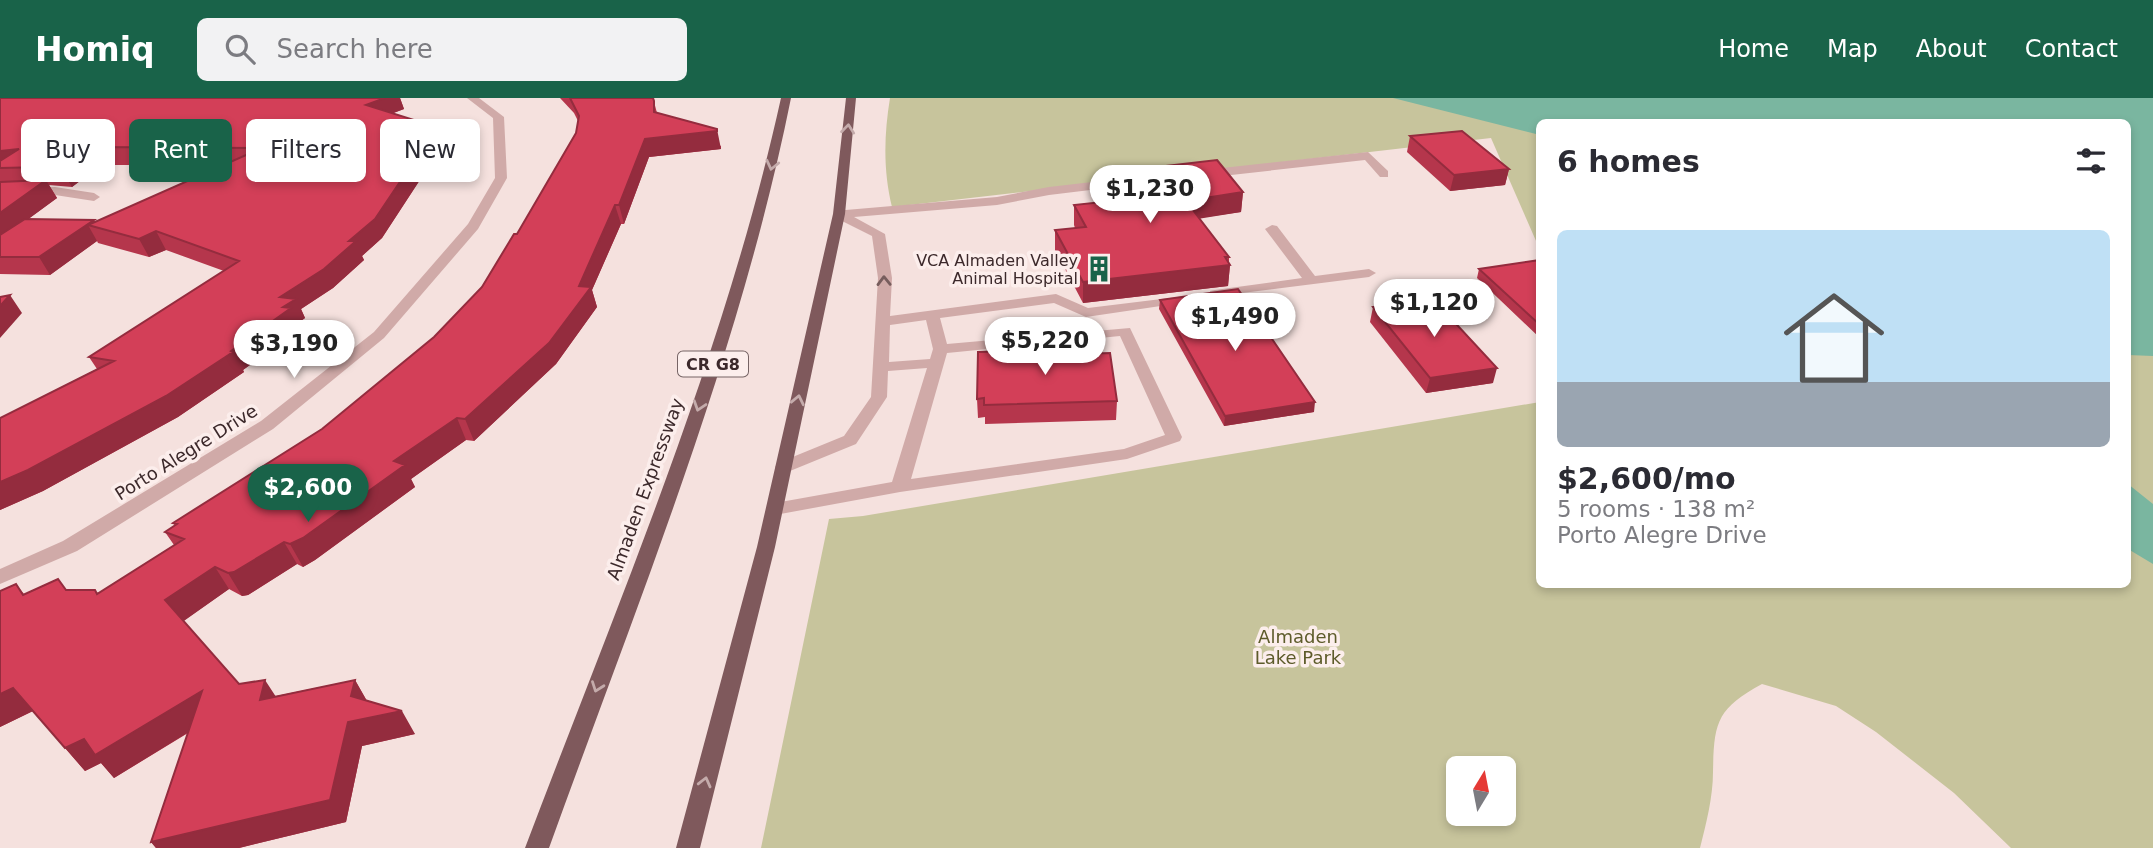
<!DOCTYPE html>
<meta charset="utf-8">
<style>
body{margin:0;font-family:"DejaVu Sans",sans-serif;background:#f2f2f3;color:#2b2b33;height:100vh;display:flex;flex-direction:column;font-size:26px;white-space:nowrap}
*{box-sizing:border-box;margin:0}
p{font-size:23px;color:#7c7c81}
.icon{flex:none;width:38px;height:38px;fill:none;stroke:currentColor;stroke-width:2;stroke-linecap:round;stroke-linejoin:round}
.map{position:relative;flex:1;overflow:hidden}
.details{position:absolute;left:1536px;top:21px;width:595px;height:469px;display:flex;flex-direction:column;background:#fff;border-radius:10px;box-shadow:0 4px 10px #0003}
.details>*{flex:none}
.top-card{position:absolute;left:21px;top:21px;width:665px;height:63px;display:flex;gap:14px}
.needle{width:46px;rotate:10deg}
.buttons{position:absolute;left:1446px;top:658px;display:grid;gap:14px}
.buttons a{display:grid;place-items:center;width:70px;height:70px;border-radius:10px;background:#fff;box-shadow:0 4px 10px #0003;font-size:35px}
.price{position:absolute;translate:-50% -60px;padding:0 16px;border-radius:24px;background:#fff;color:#222;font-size:23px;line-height:46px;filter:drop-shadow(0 2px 4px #0008)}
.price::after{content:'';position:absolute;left:50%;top:42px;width:21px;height:16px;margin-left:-10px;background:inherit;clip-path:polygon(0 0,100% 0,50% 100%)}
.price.current{background:#196349;color:#fff}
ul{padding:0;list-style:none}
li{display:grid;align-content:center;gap:14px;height:371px;padding:0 21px}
li span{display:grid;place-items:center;height:217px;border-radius:10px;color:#555}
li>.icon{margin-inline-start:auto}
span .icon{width:126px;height:126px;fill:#fffc;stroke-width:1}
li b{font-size:30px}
h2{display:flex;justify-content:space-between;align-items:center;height:84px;padding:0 21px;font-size:30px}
.pill{padding:0 24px;border-radius:10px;background:#fff;box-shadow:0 4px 10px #0003;font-size:24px;line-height:63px}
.pill.current{background:#196349;color:#fff}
header{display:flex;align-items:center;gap:42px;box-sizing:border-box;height:98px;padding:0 35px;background:#196349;color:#fff}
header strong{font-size:33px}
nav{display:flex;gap:38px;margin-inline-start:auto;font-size:24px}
.search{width:490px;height:63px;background:#f2f2f3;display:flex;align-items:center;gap:18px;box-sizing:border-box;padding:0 24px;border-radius:10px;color:#7c7c81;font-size:26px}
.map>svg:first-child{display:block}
.green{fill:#c7c49c;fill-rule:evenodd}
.water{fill:#7ab6a0}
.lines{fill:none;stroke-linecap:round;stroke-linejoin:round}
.minor{fill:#d0aaa8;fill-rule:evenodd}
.major{fill:#7f595c;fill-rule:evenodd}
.wall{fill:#b5364c;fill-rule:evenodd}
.shaded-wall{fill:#942c3e}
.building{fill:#d33f58;stroke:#942c3e;stroke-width:2}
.oneway{stroke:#c4abab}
.oneway2{stroke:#775d5d}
.labels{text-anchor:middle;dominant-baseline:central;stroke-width:7;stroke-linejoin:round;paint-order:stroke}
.far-poi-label{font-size:16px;fill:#3c292b;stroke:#fceeec;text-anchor:end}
.shield{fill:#fceeec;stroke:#766465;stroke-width:2}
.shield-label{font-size:16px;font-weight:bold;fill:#3c292b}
.street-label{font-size:18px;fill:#3c292b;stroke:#fceeec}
.park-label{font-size:18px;fill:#5d5b2a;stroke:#fceeec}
</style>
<header>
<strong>Homiq</strong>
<div class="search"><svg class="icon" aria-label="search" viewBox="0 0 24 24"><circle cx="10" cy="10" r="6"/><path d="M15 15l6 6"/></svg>Search here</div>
<nav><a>Home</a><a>Map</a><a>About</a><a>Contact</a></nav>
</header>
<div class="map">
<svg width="2153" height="750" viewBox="0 0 2153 750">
<rect width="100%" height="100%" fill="#f5e1de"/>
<path class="green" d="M 890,0 L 2153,0 L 2153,750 L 2011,750 L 1954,695 L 1876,634 L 1836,608 L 1762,586 C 1716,611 1714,625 1713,674 C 1713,699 1706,726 1700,750 L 761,750 L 829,421 L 863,418 L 1540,304 L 1540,486 L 2128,486 L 2128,24 L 1540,24 L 1540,152 L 1491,40 L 892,109 C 883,72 884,37 890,0 ZM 1458,670 L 1503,670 L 1503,716 L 1458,716 Z"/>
<path class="water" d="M 1393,0 L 2153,0 L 2153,258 L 2128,257 L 2128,24 L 1540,24 L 1540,37 Z
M 2128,386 L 2153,406 L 2153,466 L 2128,451 Z"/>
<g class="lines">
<path class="minor" d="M 467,0 L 479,0 L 504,19 L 507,80 L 478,131 L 384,240 L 273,331 L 77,453 L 0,486 L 0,471 L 63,443 L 261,323 L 374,234 L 468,126 L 495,80 L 493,20 Z
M 1368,54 L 1388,73 L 1388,79 L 1380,79 L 1365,62 L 1204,80 L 1198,76 L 1204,72 Z
M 1144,78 L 1150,82 L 1148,85 L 1049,97 L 997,107 L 854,119 L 885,136 L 892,180 L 890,218 L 1056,196 L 1088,210 L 1186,198 L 1188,201 L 1181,205 L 1086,219 L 1054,205 L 940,220 L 947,246 L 1130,230 L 1182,339 L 1180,343 L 1127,361 L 900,394 L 775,417 L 769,415 L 766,411 L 775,405 L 892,384 L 927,270 L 888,273 L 887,299 L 856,346 L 790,373 L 778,373 L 775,369 L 778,365 L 844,338 L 871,299 L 878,180 L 872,138 L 834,119 L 834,113 L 997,99 L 1049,89 ZM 926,222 L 933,251 L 930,261 L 889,264 L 890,227 ZM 1120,238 L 1165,337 L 1124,351 L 911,381 L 947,255 Z
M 55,89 L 94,95 L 100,99 L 94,103 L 55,97 L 0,99 L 0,91 Z
M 1272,127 L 1277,128 L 1315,178 L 1369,171 L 1376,175 L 1369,179 L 1210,199 L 1210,193 L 1215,192 L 1302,180 L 1265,131 Z"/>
<path class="major" d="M 781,0 L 791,0 C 739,258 638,503 549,750 L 525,750 C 618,504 724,258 781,0 Z
M 846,0 L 856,0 L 845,116 L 775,449 L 700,750 L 676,750 L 757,449 L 833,116 Z"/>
</g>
<path class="wall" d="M 0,0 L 400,0 L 404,11 L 393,15 L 436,44 L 426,62 L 429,68 L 382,140 L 362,158 L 364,162 L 333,190 L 301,211 L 305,220 L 298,225 L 300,230 L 243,272 L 244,274 L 178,319 L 43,393 L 0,412 L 0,320 L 97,271 L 89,259 L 224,173 L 166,152 L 149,159 L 98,145 L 97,143 L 50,177 L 0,176 ZM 101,67 L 223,67 L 95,124 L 28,121 L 57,100 L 49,87 L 72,89 Z
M 560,0 L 653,0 L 657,15 L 721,48 L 721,51 L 649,59 L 624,126 L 621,126 L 592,192 L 597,209 L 556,266 L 474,343 L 466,342 L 411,381 L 415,389 L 315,462 L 303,469 L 297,466 L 248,497 L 242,498 L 229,491 L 183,523 L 239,586 L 276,598 L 355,582 L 367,603 L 415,636 L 362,648 L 346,724 L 239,750 L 156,750 L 151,744 L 188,635 L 114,680 L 101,665 L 85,673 L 33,613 L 0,629 L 0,493 L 16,486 L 24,496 L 67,492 L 97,496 L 174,447 L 165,434 L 175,428 L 173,425 L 322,331 L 434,239 L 482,189 L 517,136 L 576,35 L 578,23 L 574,15 Z
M 1410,38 L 1509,71 L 1505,87 L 1450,93 L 1407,54 Z
M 1122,73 L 1243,94 L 1241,114 L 1199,120 L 1229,159 L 1229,165 L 1230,167 L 1228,188 L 1083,205 L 1055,152 L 1055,132 L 1075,130 L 1074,127 L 1074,107 L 1128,101 L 1122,92 Z
M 1540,162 L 1540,240 L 1477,180 L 1479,171 Z
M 1160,202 L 1314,314 L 1224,328 L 1159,211 Z
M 1373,209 L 1493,285 L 1426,295 L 1370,224 Z
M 1080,256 L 1117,303 L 1116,322 L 985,326 L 985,319 L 978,320 L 977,301 Z"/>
<path class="shaded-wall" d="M 385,0 L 400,0 L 404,11 L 373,23 L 366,7 Z
M 430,27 L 436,44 L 426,62 L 429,68 L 382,140 L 362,158 L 364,162 L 333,190 L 301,211 L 305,220 L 298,225 L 300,230 L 243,272 L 244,274 L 178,319 L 43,393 L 0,412 L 0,384 L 231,253 L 280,199 L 349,143 L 416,52 Z
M 717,31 L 721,51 L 649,59 L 624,126 L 619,107 L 645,41 Z
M 92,49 L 101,67 L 72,89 L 61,71 Z
M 19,51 L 0,70 L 0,53 Z
M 1509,71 L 1505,87 L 1450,93 L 1454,77 Z
M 46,82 L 57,100 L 0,142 L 0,115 Z
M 1243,94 L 1241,114 L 1185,123 L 1186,103 Z
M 615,107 L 621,126 L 592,192 L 597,209 L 556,266 L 474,343 L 465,321 L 579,188 Z
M 94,122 L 98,130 L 88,127 L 97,143 L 50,177 L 39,159 Z
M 156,133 L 166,152 L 149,159 L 139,141 Z
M 1230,167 L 1228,188 L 1083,205 L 1083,184 Z
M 10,197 L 22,215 L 0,240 L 0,208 Z
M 1497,270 L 1493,285 L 1426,295 L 1430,280 Z
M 1315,304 L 1314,314 L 1224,328 L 1225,318 Z
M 457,320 L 466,342 L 411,381 L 415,389 L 315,462 L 303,469 L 290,446 L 394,363 Z
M 284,444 L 297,466 L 248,497 L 242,498 L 228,475 Z
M 215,469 L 229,491 L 181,525 L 165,502 Z
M 265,582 L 280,605 L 260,602 Z
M 355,582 L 368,605 L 402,613 L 415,636 L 362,648 L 346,724 L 239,750 L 156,750 L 151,744 L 348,624 L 351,598 Z
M 13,590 L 33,613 L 0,629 L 0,596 Z
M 202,593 L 218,616 L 114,680 L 101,665 L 85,673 L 65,650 L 84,641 Z"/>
<path class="building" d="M 0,0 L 385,0 L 366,7 L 430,27 L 416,52 L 422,51 L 375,121 L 349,143 L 356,143 L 324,171 L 280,199 L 296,201 L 283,209 L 291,210 L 231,253 L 233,254 L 166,298 L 28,372 L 0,384 L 0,320 L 114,263 L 89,259 L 239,163 L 156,133 L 139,141 L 88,127 L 262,50 L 92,49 L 61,71 L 45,69 L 0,70 L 0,63 L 19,51 L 0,53 Z
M 570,0 L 653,0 L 654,3 L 654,14 L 717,31 L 717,33 L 645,41 L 619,107 L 615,107 L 579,188 L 591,189 L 549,245 L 465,321 L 457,320 L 394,363 L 405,367 L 303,440 L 290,446 L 284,444 L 234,474 L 228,475 L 215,469 L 165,502 L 239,586 L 265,582 L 260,602 L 355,582 L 351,598 L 402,613 L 348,624 L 330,702 L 151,744 L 202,593 L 95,657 L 84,641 L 65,650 L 13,590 L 0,596 L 0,493 L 16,486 L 23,497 L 58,481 L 66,492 L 95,492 L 97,496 L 184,441 L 165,434 L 177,426 L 173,425 L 322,331 L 434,239 L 482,189 L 514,136 L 517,136 L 576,35 L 579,18 Z
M 1462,33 L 1509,71 L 1454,77 L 1410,38 Z
M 1217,62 L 1243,94 L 1186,103 L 1229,159 L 1225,159 L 1230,167 L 1083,184 L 1055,132 L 1086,129 L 1074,107 L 1140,100 L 1122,73 Z
M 46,82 L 0,115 L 0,84 Z
M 25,121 L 94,122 L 39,159 L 0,159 L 0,137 Z
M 1540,162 L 1540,227 L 1479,171 Z
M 1238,191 L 1315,304 L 1225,318 L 1160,202 Z
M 10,197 L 0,208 L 0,199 Z
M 1433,201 L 1497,270 L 1430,280 L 1373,209 Z
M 1080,251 L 1079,256 L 1110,255 L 1117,303 L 984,307 L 984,300 L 977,301 L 978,254 Z"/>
<defs><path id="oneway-chevron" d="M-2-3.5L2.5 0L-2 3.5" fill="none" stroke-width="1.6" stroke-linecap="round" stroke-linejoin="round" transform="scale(1.75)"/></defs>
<g class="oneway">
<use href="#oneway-chevron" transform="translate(848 31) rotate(-84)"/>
<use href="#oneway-chevron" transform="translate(772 67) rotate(103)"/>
<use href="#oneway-chevron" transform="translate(798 302) rotate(-78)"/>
<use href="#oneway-chevron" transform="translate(699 308) rotate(108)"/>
<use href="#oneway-chevron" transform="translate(597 589) rotate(110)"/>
<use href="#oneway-chevron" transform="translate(705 684) rotate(-76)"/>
</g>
<use class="oneway2" href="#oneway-chevron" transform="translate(884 183) rotate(-91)"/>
<defs>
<g id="building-bare" transform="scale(2.1)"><path d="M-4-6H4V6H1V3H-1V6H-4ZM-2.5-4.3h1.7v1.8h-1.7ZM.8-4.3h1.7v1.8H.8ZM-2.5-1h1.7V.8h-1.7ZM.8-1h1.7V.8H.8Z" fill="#196349" stroke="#fceeec" stroke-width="2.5" paint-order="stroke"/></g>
</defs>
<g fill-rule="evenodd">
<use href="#building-bare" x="1099" y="171"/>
</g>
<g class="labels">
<g class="far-poi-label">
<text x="1078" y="162">VCA Almaden Valley<tspan x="1078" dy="18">Animal Hospital</tspan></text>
</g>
<rect class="shield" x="678" y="253.5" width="70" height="25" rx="5"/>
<g class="shield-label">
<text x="713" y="266">CR G8</text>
</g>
<g class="street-label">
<text transform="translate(186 354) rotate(-32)">Porto Alegre Drive</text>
<text transform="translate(645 391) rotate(-70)">Almaden Expressway</text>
</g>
<g class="park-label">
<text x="1298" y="538">Almaden<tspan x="1298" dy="21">Lake Park</tspan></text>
</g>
</g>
</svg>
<div class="buttons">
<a><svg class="needle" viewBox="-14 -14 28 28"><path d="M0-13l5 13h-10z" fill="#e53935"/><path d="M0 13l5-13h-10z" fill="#7c7c81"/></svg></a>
</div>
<b class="price" style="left:1150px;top:127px">$1,230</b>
<b class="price" style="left:1434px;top:241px">$1,120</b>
<b class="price" style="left:1235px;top:255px">$1,490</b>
<b class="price" style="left:1045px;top:279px">$5,220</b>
<b class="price" style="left:294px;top:282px">$3,190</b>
<b class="price current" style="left:308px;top:426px">$2,600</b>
<div class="top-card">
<a class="pill">Buy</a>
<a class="pill current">Rent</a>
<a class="pill">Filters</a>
<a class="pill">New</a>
</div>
<section class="details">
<h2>6 homes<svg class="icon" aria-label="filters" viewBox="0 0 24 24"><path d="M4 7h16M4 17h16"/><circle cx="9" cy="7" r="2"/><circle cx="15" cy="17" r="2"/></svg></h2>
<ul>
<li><span style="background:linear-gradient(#bfe0f5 70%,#9aa5b1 0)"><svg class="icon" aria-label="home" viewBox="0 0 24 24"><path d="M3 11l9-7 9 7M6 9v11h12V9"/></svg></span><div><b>$2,600/mo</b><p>5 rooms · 138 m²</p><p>Porto Alegre Drive</p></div></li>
</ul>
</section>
</div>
